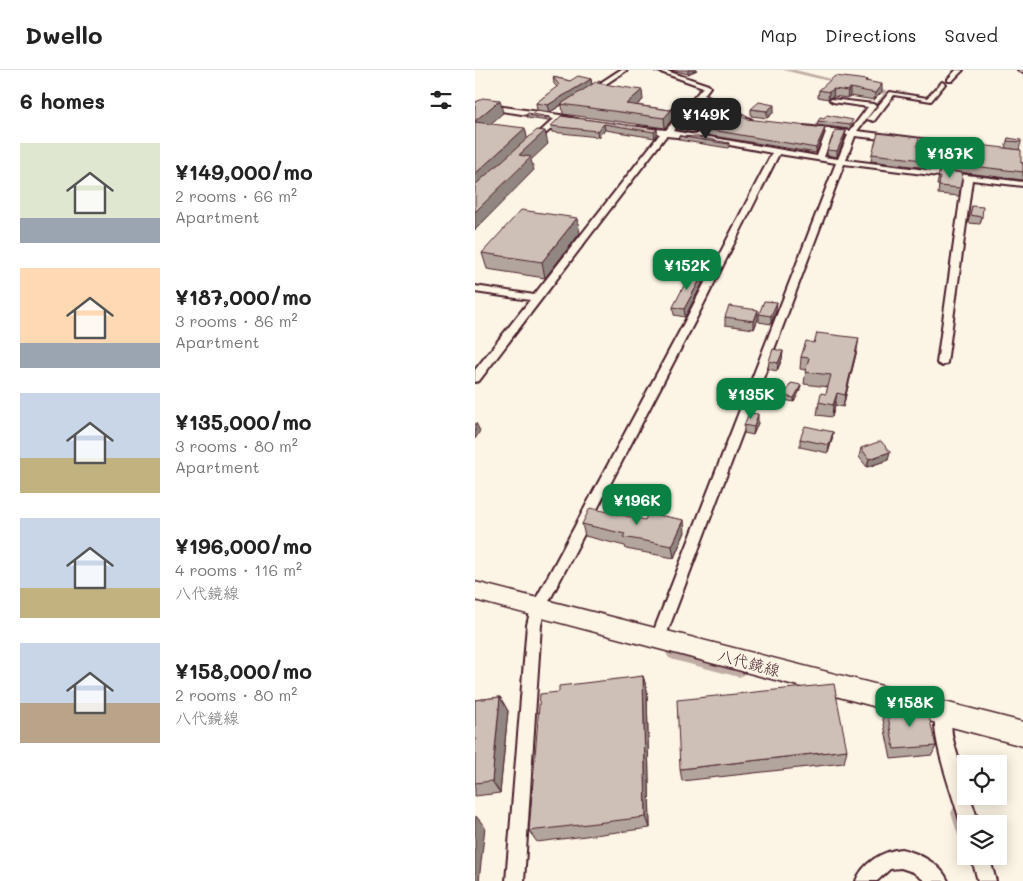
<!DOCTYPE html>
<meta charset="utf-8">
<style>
body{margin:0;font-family:Mali,"Klee One",sans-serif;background:#f2f2f2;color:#222;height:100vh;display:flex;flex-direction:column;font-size:19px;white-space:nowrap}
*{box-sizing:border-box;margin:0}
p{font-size:16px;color:#767676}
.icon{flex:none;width:28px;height:28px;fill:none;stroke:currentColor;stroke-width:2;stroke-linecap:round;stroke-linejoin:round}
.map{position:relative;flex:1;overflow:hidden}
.panel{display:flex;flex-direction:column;background:#fff;width:475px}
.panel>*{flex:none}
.tools{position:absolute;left:482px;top:685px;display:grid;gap:10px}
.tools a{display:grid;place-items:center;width:50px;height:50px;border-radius:0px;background:#fff;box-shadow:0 2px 12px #0003;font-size:25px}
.price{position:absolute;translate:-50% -42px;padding:0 11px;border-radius:10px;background:#0b8043;color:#fff;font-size:16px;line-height:32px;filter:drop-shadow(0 1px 2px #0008)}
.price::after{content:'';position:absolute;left:50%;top:30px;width:15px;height:11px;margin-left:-8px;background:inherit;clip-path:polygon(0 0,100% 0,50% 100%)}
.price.selected{background:#222;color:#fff}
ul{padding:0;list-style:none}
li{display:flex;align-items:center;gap:15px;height:125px;padding:0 20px}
li span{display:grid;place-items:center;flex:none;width:140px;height:100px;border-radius:0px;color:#555}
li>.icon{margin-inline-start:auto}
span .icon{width:60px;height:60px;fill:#fffc;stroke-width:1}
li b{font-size:21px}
h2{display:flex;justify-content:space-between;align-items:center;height:60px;padding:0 20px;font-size:21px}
header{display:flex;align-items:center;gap:30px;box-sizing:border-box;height:70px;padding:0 25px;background:#fff;border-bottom:1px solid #e0e0e0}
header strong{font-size:24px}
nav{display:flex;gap:28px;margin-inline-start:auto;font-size:18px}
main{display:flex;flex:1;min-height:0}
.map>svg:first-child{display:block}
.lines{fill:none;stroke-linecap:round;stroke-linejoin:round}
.canal{fill:#c0aca5;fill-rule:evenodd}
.minor-casing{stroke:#4a1f2b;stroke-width:4}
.primary-casing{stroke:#4a1f2b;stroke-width:3}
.minor{fill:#fcf5e5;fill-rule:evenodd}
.primary{fill:#fcf5e5;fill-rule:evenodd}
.wall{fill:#b2a59d;stroke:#4a1f2b}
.shaded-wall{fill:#918680;stroke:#4a1f2b}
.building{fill:#cfc0b7;stroke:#4a1f2b}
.labels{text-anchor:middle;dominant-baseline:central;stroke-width:4.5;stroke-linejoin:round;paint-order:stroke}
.near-street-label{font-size:16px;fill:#4a1f2b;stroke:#fcf5e5}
</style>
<header>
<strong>Dwello</strong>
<nav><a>Map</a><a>Directions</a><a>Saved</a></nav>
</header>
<main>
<section class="panel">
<h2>6 homes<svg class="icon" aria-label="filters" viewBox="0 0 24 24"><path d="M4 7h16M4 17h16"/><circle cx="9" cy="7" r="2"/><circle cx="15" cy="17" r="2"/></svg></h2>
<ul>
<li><span style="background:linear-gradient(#dfe7d0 75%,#9aa5b1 0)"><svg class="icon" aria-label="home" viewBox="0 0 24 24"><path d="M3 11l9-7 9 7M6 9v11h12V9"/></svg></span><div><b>¥149,000/mo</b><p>2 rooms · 66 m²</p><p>Apartment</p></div></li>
<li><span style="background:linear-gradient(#ffd9b3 75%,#9aa5b1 0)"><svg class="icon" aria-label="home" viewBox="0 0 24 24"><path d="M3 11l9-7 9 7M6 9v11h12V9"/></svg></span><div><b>¥187,000/mo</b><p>3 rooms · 86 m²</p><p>Apartment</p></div></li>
<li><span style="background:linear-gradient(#c9d6e8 65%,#c2b280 0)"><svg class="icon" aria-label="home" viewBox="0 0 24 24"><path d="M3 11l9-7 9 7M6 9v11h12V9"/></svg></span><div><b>¥135,000/mo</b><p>3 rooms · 80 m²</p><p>Apartment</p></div></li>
<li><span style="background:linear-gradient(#c9d6e8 70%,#c2b280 0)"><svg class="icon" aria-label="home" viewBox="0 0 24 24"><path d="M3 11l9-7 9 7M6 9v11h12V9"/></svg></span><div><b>¥196,000/mo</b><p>4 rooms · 116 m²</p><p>八代鏡線</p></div></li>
<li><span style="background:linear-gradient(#c9d6e8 60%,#b9a48a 0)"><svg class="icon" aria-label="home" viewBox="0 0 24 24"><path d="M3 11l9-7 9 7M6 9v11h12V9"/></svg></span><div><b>¥158,000/mo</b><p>2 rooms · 80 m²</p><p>八代鏡線</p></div></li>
</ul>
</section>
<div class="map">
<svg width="548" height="811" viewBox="0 0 548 811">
<rect width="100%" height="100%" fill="#fcf5e5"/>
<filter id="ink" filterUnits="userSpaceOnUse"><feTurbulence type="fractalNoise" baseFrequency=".02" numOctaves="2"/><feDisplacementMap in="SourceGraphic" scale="10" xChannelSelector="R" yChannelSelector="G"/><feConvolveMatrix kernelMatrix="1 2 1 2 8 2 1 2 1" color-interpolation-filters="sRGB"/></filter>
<g filter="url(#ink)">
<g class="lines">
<path class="canal" d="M 308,0 L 320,0 L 373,13 L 370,15 Z
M 390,15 L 411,20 L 415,25 L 386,58 L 382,56 L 408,25 L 407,23 L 388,18 L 387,17 Z
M 199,576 L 264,593 L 269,595 L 272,600 L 269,605 L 264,607 L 199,590 L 194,588 L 191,583 L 194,578 Z
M 485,734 L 491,737 L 497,754 L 491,754 L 491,774 L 485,771 L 476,743 L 479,737 Z"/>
<g class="minor-casing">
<path id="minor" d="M 145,0 L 152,0 L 114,25 L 110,25 L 110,23 Z
M 180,0 L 189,0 L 233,15 L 235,17 L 229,25 L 277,50 L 270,52 L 250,41 L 228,66 L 342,86 L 351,62 L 329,60 L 329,56 L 375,61 L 393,37 L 358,32 L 355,30 L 356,29 L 398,34 L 401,36 L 382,61 L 504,76 L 508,78 L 504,80 L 380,66 L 371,90 L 548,112 L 548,116 L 497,110 L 472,293 L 467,296 L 462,293 L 488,109 L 369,94 L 190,568 L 188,573 L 183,575 L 178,573 L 176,568 L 361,93 L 304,84 L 219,253 L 70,539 L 66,555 L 49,811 L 31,811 L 52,555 L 56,538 L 209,253 L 297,83 L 223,69 L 191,66 L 4,311 L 0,312 L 0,300 L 55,230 L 0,222 L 0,216 L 59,225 L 185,64 L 163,61 L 163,57 L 191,60 L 228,17 ZM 226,29 L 245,39 L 221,65 L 198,61 ZM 358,63 L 373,65 L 363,89 L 349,87 Z
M 481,0 L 488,0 L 477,11 L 473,11 L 473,9 Z
M 543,0 L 548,0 L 548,2 L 544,1 Z
M 467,12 L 470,14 L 456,31 L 419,25 L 399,51 L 392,49 L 415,22 L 452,28 Z
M 0,33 L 85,45 L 105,50 L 101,52 L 86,50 L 59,74 L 55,72 L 56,70 L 79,49 L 0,37 Z
M 468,635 L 474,638 C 478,648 475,658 478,669 C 482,688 491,706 491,726 L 495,726 L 504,754 L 491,754 L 491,761 L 486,754 C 479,728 452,660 462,638 Z
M 426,779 C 444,783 466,794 473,811 L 450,811 L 438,802 L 426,798 L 415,799 L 402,811 L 381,811 C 388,793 407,781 426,779 Z
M 496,786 L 514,786 L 521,811 L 503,811 Z"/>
</g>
<g class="primary-casing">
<path id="primary" d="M 0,512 L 548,652 L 548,676 L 0,530 Z"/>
</g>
<use href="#minor" class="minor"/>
<use href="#primary" class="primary"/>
</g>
<path class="wall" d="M 196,0 L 222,0 L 213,4 Z
M 78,7 L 95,11 L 116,9 L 117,15 L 126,11 L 127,14 L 168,30 L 161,35 L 195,40 L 198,38 L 199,47 L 190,58 L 88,44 L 87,35 L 75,42 L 62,40 L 61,33 L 82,17 L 79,14 Z
M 392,10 L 392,12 L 407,22 L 399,30 L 375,26 L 372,28 L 358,26 L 353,29 L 343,27 L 344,20 Z
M 276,39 L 299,42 L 292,48 L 276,46 Z
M 51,45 L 74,47 L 75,50 L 74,51 L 52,48 Z
M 232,45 L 230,47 L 230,52 L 220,63 L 202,60 L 201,53 Z
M 86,46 L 182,59 L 182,65 L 180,68 L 130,60 L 123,67 L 77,62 L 76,56 Z
M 272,49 L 349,64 L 341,83 L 232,65 L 231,59 L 251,50 Z
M 343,51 L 377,54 L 374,59 L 342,55 Z
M 371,61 L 370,67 L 362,87 L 352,85 L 352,80 Z
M 204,66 L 254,73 L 254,77 L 253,78 L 204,70 Z
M 533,68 L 546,72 L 544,80 L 530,78 Z
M 488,73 L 548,93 L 548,110 L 396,91 L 397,84 L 443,76 L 459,79 L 486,82 Z
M 465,100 L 485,118 L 484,126 L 463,124 L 464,115 L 462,115 Z
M 497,136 L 507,147 L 505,154 L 493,153 Z
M 105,163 L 70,208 L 12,199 L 7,183 Z
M 227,214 L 210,247 L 199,245 L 198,237 Z
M 301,241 L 296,254 L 284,252 L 284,244 Z
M 250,247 L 283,249 L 279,259 L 250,255 Z
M 382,280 L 368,337 L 360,335 L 357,347 L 342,345 L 344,332 L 351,324 L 353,317 L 329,314 L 331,300 L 325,299 L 326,287 Z
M 308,281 L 307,289 L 302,301 L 293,299 L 294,291 Z
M 325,320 L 319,332 L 309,330 L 309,326 Z
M 283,353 L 278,365 L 269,363 L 269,355 Z
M 358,362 L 357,370 L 353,383 L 325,377 L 325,369 Z
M 386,378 L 415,382 L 413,390 L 392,397 L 384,387 Z
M 107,454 L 210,462 L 199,488 L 151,479 L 150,476 L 110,466 Z
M 168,606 L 172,620 L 175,758 L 62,772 L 54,761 L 84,622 Z
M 25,627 L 33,641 L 25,723 L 0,726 L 0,630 Z
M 411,635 L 461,676 L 457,685 L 416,689 L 407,645 Z
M 372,680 L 369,693 L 207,711 L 205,699 Z"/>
<path class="shaded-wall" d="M 213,0 L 222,0 L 213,4 Z
M 116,9 L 117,15 L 75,42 L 73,35 Z
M 407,14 L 407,22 L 399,30 L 400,23 Z
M 375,18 L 375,26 L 372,28 L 373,21 Z
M 359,19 L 358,26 L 353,29 L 354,22 Z
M 167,20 L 168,30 L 153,43 L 151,34 Z
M 25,30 L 28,43 L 3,65 L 0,55 L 0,51 Z
M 299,35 L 299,42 L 292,48 L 292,41 Z
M 198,38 L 199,47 L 190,58 L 189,48 Z
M 231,38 L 232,45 L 230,47 L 230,52 L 220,63 L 220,56 L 225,45 Z
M 129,54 L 130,60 L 123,67 L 122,61 Z
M 50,58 L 53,71 L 0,121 L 0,104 Z
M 350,58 L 349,64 L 341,83 L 341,78 Z
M 182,59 L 182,65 L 180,68 L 179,62 Z
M 70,61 L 73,74 L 56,90 L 59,100 L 0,160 L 0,142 L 44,85 Z
M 371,61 L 370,67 L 362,87 L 362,81 Z
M 102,148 L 105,163 L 70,208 L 67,192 Z
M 227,206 L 227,214 L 210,247 L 209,239 Z
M 302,232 L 301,241 L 296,254 L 296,246 Z
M 283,240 L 283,249 L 279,259 L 279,251 Z
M 384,268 L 382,280 L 368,337 L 370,325 Z
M 308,281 L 307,289 L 302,301 L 303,293 Z
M 326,315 L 325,320 L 319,332 L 319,328 Z
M 362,323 L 360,335 L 357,347 L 358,335 Z
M 283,344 L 283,353 L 278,365 L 279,357 Z
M 1,353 L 5,361 L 0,369 L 0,355 Z
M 358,362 L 357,370 L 353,383 L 354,375 Z
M 415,382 L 413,390 L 392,397 L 394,389 Z
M 209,450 L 210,462 L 199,488 L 197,476 Z
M 168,606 L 172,620 L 175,758 L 171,747 Z
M 25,627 L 33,641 L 25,723 L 17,711 Z
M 1,746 L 10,757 L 4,811 L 0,811 L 0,754 Z"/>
<path class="building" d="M 103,6 L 116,9 L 73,35 L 61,33 L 84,15 L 78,7 L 95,11 Z
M 360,6 L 392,10 L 390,11 L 407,14 L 400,23 L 375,18 L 373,21 L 359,19 L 354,22 L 344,20 Z
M 124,10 L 126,11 L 122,13 L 167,20 L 151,34 L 195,40 L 198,38 L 189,48 L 86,34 Z
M 7,28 L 25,30 L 0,51 L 0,33 Z
M 284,32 L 299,35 L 292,41 L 276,39 Z
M 216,36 L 231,38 L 225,45 L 230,46 L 220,56 L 201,53 Z
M 258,42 L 272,49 L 350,58 L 341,78 L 231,59 L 241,49 L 251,50 Z
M 53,43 L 74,47 L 73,48 L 51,45 Z
M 352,45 L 378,50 L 375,55 L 343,51 L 345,48 L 349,49 Z
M 86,46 L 182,59 L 179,62 L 129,54 L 122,61 L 76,56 Z
M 0,52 L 50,58 L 0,104 Z
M 62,60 L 70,61 L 44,85 L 56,87 L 0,142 L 0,115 Z
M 361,60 L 371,61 L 362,81 L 352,80 Z
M 403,63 L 444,68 L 442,76 L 459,79 L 487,82 L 488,73 L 546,80 L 546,93 L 548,93 L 548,102 L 397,84 Z
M 204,66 L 223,67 L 254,73 L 253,74 Z
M 533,68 L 546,70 L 546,72 L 532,71 Z
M 465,100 L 488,103 L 485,118 L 464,116 L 465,107 L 463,107 Z
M 497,136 L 508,137 L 507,147 L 495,145 Z
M 46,140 L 102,148 L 67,192 L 7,183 Z
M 215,204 L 227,206 L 209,239 L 198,237 Z
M 289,231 L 302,232 L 296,246 L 284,244 Z
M 254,236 L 283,240 L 279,251 L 250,247 Z
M 342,263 L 384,268 L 370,325 L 362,323 L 358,335 L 344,332 L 346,323 L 351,324 L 356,305 L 330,302 L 334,288 L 326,287 L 331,271 L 339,273 Z
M 298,279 L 308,281 L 303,293 L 294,291 Z
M 316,313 L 326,315 L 319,328 L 309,326 Z
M 274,343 L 283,344 L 279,357 L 269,355 Z
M 330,356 L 358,362 L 354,375 L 325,369 Z
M 406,371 L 415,382 L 394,389 L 386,378 Z
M 115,438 L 170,450 L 173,443 L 209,450 L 197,476 L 148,467 L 150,464 L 107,454 Z
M 168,606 L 171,747 L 54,761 L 65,624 L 84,622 L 84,616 Z
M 359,614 L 372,680 L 205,699 L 202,630 Z
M 25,627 L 17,711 L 0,713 L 0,630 Z
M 411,635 L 453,642 L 461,676 L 419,679 Z"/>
</g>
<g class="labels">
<g class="near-street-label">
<text transform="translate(274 592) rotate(15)">八代鏡線</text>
</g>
</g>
</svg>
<div class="tools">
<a><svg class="icon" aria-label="locate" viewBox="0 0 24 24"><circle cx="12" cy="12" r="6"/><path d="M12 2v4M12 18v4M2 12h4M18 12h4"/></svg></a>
<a><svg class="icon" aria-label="layers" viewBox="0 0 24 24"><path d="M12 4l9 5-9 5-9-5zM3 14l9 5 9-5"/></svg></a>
</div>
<b class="price selected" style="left:231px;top:70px">¥149K</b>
<b class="price" style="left:475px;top:109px">¥187K</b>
<b class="price" style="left:212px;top:221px">¥152K</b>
<b class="price" style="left:276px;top:350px">¥135K</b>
<b class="price" style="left:162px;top:456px">¥196K</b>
<b class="price" style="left:435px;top:658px">¥158K</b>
</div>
</main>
